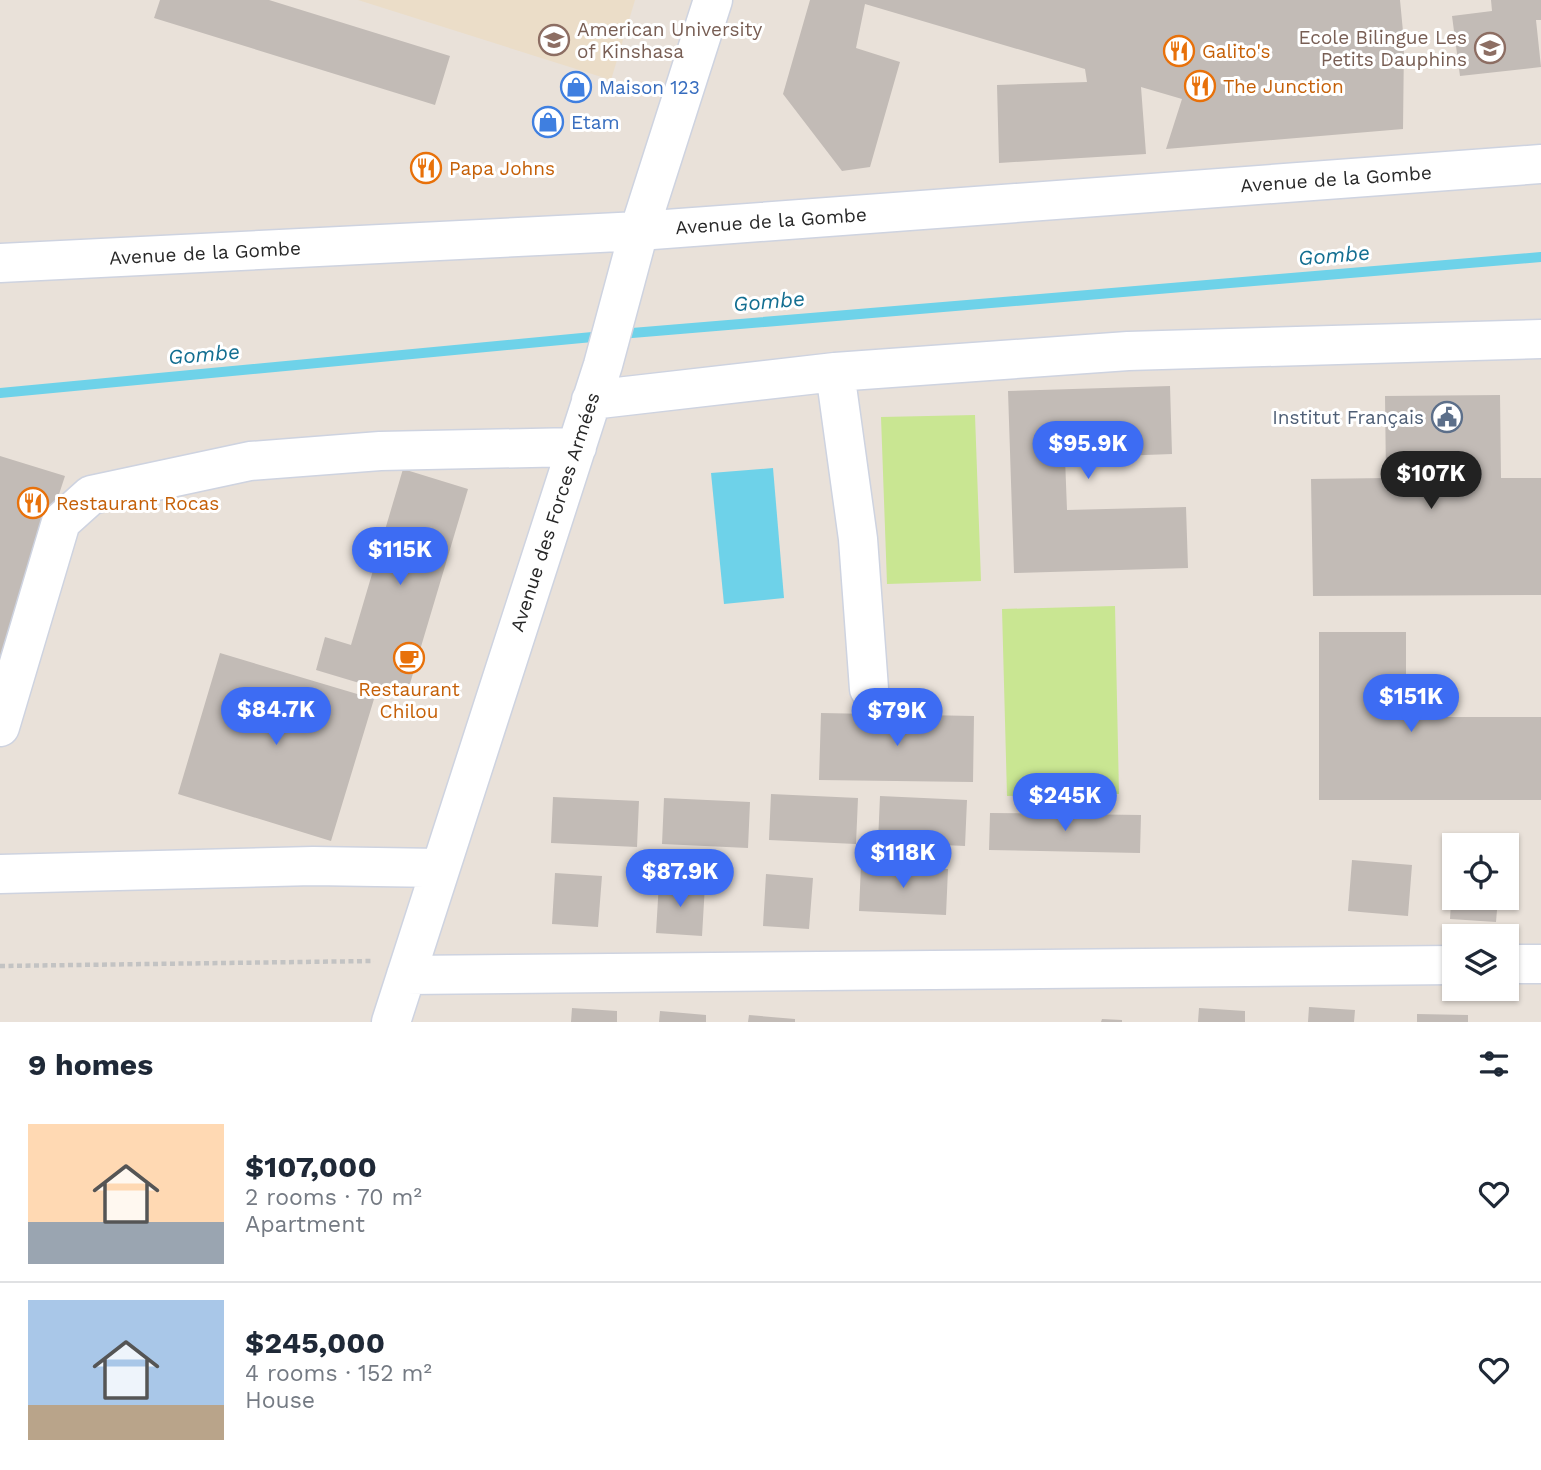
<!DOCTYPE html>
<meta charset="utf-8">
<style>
body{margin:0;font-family:"Work Sans",sans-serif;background:#f2f2f3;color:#1f2937;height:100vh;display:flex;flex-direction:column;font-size:26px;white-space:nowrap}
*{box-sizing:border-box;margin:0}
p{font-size:23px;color:#747a83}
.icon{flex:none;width:38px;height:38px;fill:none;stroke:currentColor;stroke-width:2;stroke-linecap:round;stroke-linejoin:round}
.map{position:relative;height:1022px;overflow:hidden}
.panel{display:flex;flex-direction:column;background:#fff;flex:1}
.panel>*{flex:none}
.fabs{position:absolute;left:1442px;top:833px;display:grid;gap:14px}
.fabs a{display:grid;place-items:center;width:77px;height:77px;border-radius:0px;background:#fff;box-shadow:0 2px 5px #0004;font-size:35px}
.price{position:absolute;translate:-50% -60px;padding:0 16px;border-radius:24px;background:#3d6cf3;color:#fff;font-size:23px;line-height:46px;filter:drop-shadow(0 2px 4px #0008)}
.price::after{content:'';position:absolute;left:50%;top:42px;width:21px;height:16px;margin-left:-10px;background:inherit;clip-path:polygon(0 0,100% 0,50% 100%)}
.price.on{background:#222;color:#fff}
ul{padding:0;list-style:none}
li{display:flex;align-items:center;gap:21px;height:175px;padding:0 28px}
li+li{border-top:2px solid #e0e1e3}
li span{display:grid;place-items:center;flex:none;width:196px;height:140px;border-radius:0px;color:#555}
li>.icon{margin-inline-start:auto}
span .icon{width:84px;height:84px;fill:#fffc;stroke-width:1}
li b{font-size:30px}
h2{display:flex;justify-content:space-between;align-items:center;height:84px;padding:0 28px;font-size:30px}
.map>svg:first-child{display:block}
.education{fill:#ebddc8}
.pitch{fill:#c9e692}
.water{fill:#6ed2e9}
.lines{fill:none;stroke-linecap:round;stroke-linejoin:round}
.stream{stroke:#6ed2e9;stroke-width:10}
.building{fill:#c2bbb6}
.minor-casing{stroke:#ced3e0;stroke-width:41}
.path{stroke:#c3c3c3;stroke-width:4.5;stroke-dasharray:5 3.5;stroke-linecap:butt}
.minor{stroke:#fff;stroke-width:38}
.labels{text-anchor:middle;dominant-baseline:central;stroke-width:6;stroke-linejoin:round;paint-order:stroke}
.education-label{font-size:19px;fill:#785e54;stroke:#fff;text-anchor:start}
.food-label{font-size:19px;fill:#c56008;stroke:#fff;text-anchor:start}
.shop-label{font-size:19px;fill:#366cbe;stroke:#fff;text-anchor:start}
.street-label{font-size:19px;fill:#272727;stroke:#fff}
.service-label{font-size:19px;fill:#4e5e75;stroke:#fff;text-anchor:end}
.water-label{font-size:21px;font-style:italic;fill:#126e91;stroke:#fff}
</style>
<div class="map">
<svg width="1541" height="1022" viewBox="0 0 1541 1022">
<rect width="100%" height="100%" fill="#e9e1d9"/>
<path class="education" d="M 358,0 L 635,0 L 611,80 Z"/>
<path class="pitch" d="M 975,415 L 981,581 L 887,584 L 881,417 Z
M 1115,606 L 1119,794 L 1007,796 L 1002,609 Z"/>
<path class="water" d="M 773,468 L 784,598 L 724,604 L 711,473 Z"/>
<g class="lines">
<path class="stream" d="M 620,334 L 1541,257
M 0,393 L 603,336"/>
</g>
<path class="building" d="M 160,0 L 269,0 L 450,56 L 435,105 L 154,18 Z
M 810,0 L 1400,0 L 1404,42 L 1403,129 L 1166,149 L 1182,99 L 1141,87 L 1146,154 L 999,163 L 997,85 L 1087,82 L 1085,69 L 865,4 L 856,48 L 900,62 L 870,167 L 842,171 L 783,94 Z
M 1491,0 L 1541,0 L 1541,20 L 1536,20 L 1541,67 L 1460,76 L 1452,16 L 1492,11 Z
M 1170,386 L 1172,454 L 1065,458 L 1067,510 L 1186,507 L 1188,568 L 1014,573 L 1008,391 Z
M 1500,395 L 1501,478 L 1541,478 L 1541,595 L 1313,596 L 1311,479 L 1386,478 L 1385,396 Z
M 0,456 L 65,476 L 1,671 L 0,671 Z
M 403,469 L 468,489 L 406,697 L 316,670 L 325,637 L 351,645 Z
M 1319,632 L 1406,632 L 1406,717 L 1541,717 L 1541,800 L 1319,800 Z
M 220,653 L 374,699 L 331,841 L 178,794 Z
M 821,713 L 974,716 L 973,782 L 819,780 Z
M 771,794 L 858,798 L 856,844 L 769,840 Z
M 880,796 L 967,800 L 965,846 L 878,842 Z
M 553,797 L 639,801 L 637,847 L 551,843 Z
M 664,798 L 750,802 L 748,848 L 662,844 Z
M 990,813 L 1141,815 L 1140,853 L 989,850 Z
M 1352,860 L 1412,865 L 1408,916 L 1348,911 Z
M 861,865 L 948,869 L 946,915 L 859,911 Z
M 555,873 L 602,876 L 598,927 L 552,924 Z
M 766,874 L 813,878 L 809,929 L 763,926 Z
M 659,882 L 705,885 L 702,936 L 656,933 Z
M 1452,883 L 1454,883 L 1454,898 L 1498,898 L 1496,922 L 1450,919 Z
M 1309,1007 L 1355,1010 L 1354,1022 L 1308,1022 Z
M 572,1008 L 617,1011 L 617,1022 L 571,1022 Z
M 1199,1008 L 1245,1011 L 1245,1022 L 1198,1022 Z
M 660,1011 L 706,1015 L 706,1022 L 659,1022 Z
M 1417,1014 L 1468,1015 L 1468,1022 L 1417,1022 Z
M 749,1015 L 795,1019 L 795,1022 L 748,1022 Z
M 1102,1019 L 1122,1020 L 1122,1022 L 1101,1022 Z"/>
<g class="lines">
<g class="minor-casing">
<path id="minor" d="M 0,263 L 639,231 L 1541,164
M 835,372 L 858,539 L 869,689
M 591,400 L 835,372 L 1128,351 L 1541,339
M 0,727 L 61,522 L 91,495 L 250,461 L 380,451 L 577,447
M 0,874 L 313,866 L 440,868
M 1507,964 L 1541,964
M 406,975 L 1454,965
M 391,1022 L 603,365 L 639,231 L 713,0"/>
</g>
<path class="path" d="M 0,966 L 374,961"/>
<use href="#minor" class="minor"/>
</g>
<defs>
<g id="university-ring" transform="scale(1.575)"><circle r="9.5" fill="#fff" stroke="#8d6e63" stroke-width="1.5"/><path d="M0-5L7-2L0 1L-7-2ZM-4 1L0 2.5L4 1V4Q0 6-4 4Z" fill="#8d6e63"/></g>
<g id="school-ring" transform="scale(1.575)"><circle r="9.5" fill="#fff" stroke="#8d6e63" stroke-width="1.5"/><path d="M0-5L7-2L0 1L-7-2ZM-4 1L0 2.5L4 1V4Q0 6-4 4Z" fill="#8d6e63"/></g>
<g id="restaurant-ring" transform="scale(1.575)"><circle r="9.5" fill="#fff" stroke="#e8710a" stroke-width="1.5"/><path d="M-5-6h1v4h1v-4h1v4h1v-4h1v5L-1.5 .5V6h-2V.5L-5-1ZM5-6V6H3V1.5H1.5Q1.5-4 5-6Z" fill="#e8710a"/></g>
<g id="shop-ring" transform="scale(1.575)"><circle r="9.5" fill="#fff" stroke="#3f7fe0" stroke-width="1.5"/><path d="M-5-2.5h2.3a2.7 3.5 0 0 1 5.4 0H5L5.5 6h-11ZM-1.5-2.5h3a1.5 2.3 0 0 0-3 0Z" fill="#3f7fe0"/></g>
<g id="civic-ring" transform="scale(1.575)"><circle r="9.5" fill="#fff" stroke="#5c6f8a" stroke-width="1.5"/><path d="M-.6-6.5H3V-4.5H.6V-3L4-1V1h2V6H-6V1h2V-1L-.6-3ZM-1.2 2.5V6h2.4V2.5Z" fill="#5c6f8a"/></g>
<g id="cafe-ring" transform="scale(1.575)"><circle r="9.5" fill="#fff" stroke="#e8710a" stroke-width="1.5"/><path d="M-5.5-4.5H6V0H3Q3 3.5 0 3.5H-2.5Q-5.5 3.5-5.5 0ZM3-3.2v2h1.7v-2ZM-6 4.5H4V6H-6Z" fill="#e8710a"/></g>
</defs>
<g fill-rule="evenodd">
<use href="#university-ring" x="554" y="40"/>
<use href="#school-ring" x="1490" y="48"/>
<use href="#restaurant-ring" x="1179" y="51"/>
<use href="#restaurant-ring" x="1200" y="86"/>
<use href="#shop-ring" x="576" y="87"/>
<use href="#shop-ring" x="548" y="122"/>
<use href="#restaurant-ring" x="426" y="168"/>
<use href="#civic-ring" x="1447" y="417"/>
<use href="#restaurant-ring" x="33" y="503"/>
<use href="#cafe-ring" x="409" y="658"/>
</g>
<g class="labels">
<g class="education-label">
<text x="577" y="29">American University<tspan x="577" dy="22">of Kinshasa</tspan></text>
<text x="1467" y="37" text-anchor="end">Ecole Bilingue Les<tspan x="1467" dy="22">Petits Dauphins</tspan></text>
</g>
<g class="food-label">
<text x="1202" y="51">Galito's</text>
<text x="1223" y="86">The Junction</text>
<text x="449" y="168">Papa Johns</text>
<text x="56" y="503">Restaurant Rocas</text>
<text x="409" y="689" text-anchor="middle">Restaurant<tspan x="409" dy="22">Chilou</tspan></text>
</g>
<g class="shop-label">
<text x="599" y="87">Maison 123</text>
<text x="571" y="122">Etam</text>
</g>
<g class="street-label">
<text transform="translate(1336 179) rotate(-4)">Avenue de la Gombe</text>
<text transform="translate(771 221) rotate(-4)">Avenue de la Gombe</text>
<text transform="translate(205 253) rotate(-3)">Avenue de la Gombe</text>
<text transform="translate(555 512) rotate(-72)">Avenue des Forces Armées</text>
</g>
<g class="service-label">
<text x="1424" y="417">Institut Français</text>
</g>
<g class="water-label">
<text transform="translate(1334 255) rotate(-5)">Gombe</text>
<text transform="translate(769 301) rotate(-5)">Gombe</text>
<text transform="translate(204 354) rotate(-5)">Gombe</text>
</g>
</g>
</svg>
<div class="fabs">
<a><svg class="icon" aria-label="locate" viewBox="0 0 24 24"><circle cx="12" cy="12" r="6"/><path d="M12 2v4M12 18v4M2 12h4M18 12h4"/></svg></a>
<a><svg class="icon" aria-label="layers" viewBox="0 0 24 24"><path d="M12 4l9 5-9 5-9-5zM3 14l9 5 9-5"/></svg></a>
</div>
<b class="price" style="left:1088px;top:481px">$95.9K</b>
<b class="price on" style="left:1431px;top:511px">$107K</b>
<b class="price" style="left:400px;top:587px">$115K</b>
<b class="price" style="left:1411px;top:734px">$151K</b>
<b class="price" style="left:276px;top:747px">$84.7K</b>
<b class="price" style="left:897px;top:748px">$79K</b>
<b class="price" style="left:1065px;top:833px">$245K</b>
<b class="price" style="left:903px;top:890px">$118K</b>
<b class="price" style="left:680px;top:909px">$87.9K</b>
</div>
<section class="panel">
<h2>9 homes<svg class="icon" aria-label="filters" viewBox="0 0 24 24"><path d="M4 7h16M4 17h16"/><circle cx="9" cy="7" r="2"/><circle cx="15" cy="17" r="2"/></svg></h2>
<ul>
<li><span style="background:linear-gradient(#ffd9b3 70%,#9aa5b1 0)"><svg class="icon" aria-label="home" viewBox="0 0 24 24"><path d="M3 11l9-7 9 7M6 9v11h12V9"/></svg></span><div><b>$107,000</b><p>2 rooms · 70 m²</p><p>Apartment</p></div><svg class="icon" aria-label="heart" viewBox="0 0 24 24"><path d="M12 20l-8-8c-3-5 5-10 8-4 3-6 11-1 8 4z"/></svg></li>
<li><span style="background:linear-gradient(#a9c7e8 75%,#b9a48a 0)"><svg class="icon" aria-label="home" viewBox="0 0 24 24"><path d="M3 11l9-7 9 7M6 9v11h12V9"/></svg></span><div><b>$245,000</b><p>4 rooms · 152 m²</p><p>House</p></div><svg class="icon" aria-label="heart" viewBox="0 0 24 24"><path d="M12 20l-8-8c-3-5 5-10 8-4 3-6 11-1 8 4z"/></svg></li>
</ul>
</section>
